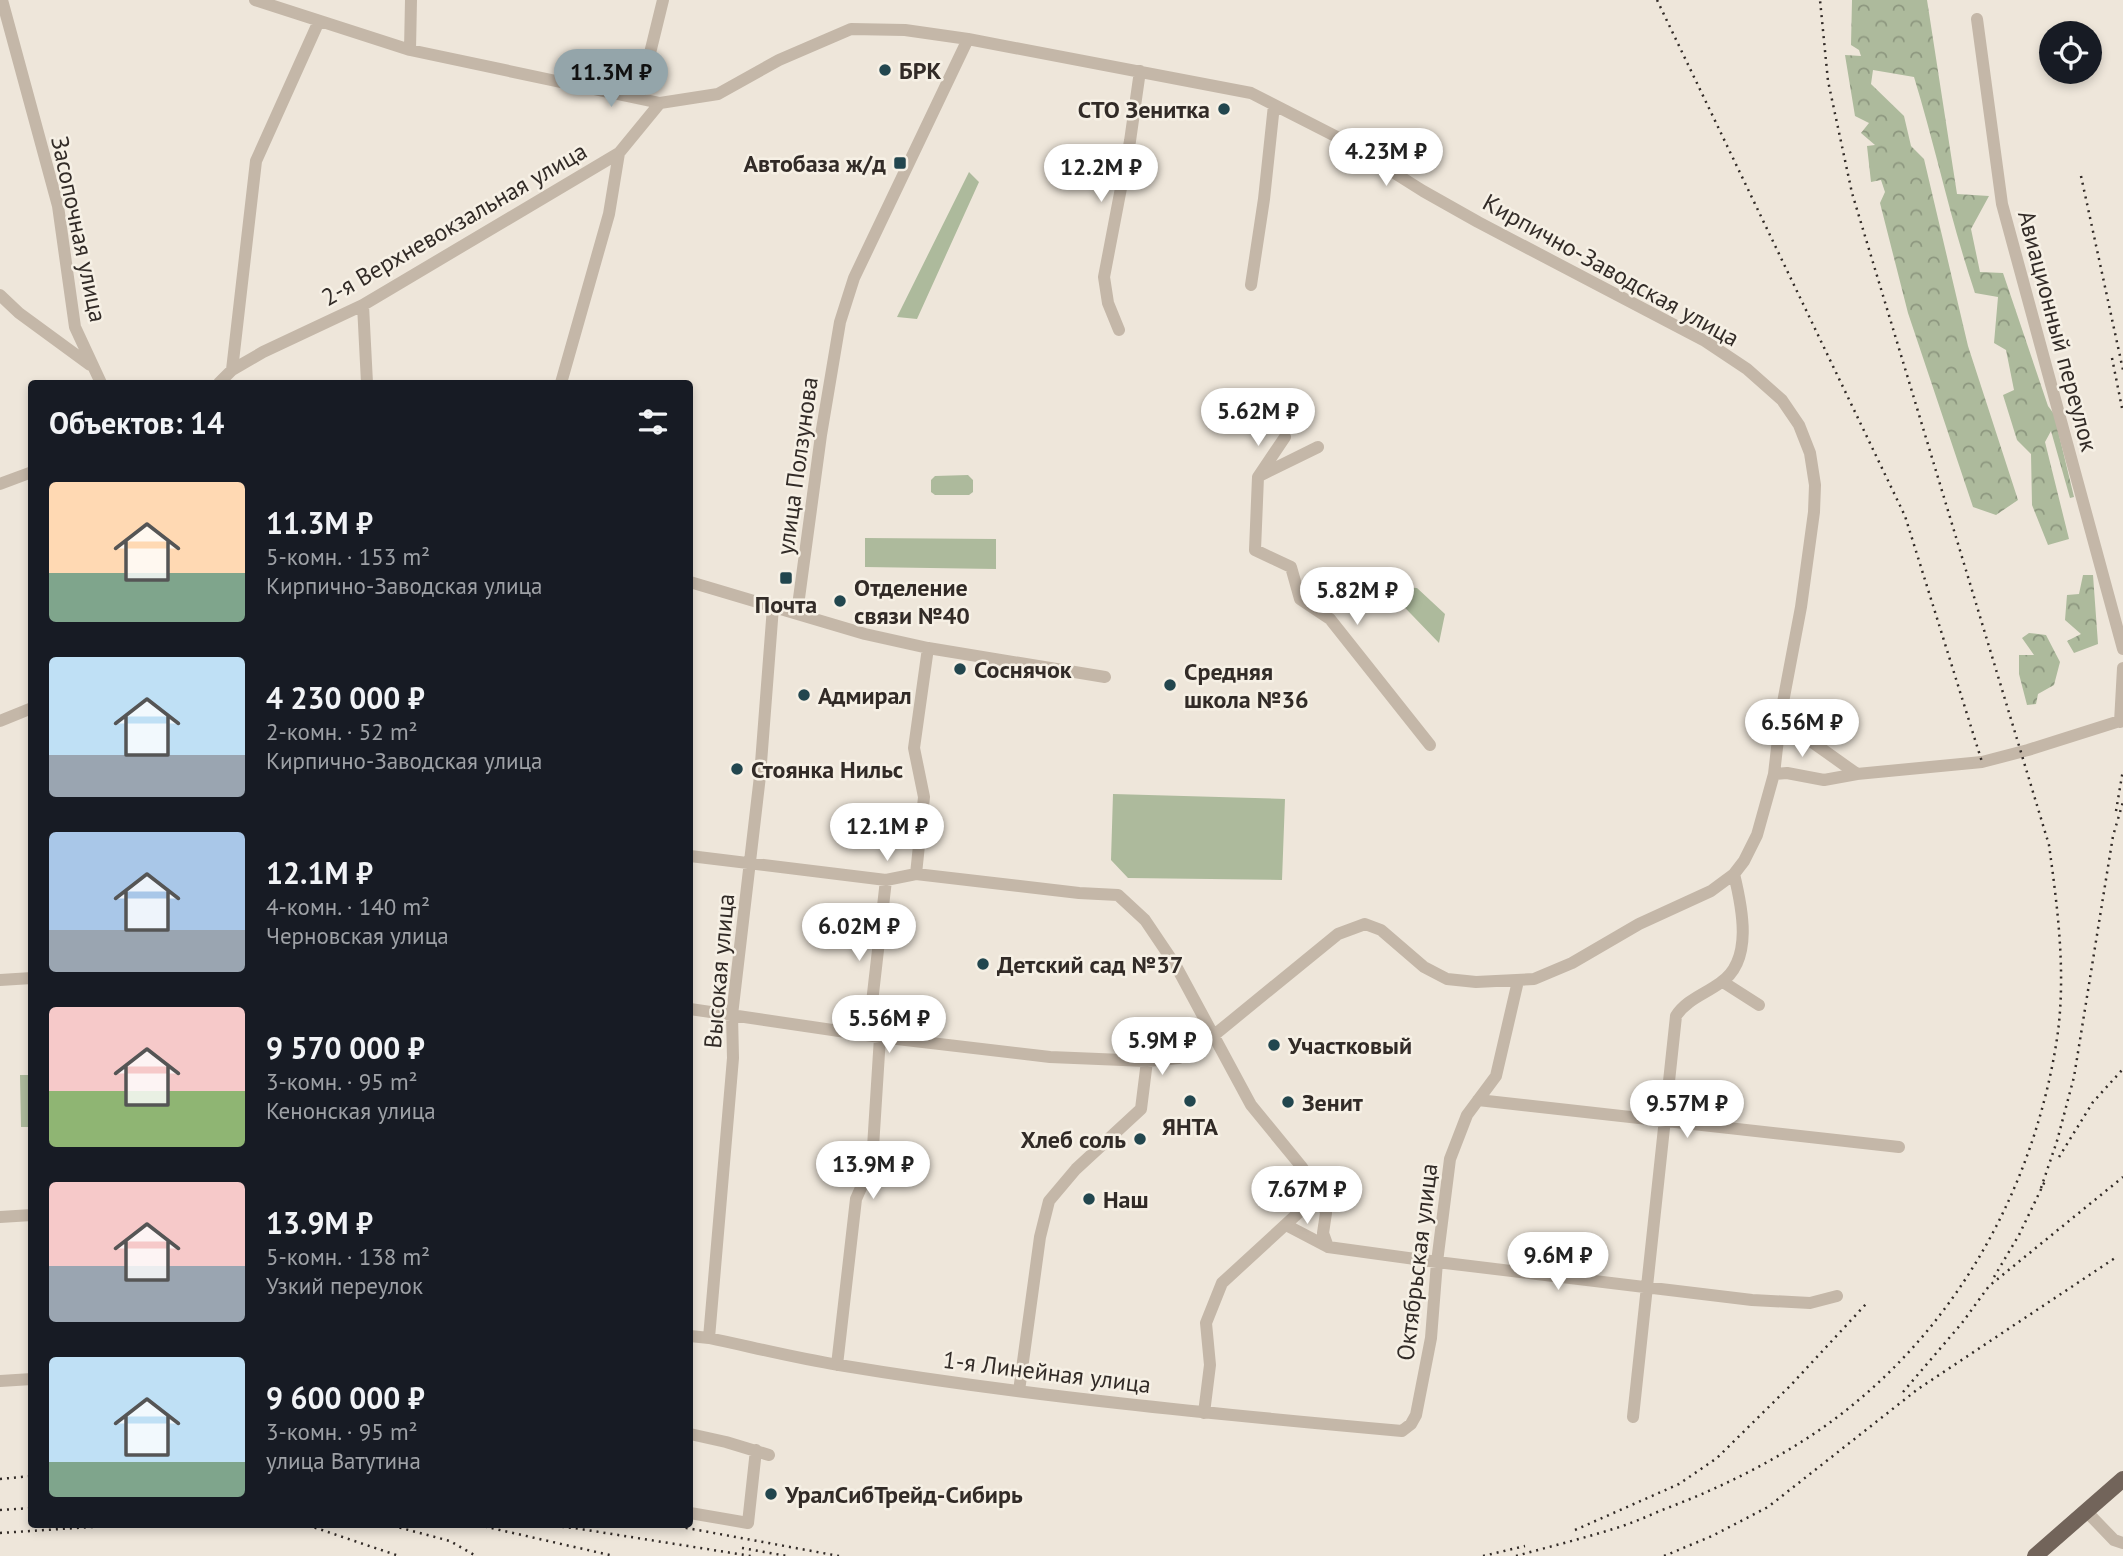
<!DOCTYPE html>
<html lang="ru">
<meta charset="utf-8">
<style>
body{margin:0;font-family:"PT Sans",sans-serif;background:#20242c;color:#f1f3f6;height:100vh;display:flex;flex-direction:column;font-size:26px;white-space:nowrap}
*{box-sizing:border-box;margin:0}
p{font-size:23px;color:#9ea1a6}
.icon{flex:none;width:38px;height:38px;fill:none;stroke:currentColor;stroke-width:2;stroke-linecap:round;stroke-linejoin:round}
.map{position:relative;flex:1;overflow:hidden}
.drawer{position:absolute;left:28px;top:380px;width:665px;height:1148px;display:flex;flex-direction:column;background:#171b24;border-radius:7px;box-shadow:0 4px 10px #0003}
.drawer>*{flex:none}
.controls{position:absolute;left:2039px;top:21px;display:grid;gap:14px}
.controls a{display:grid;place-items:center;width:63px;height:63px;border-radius:50%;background:#171b24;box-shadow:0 4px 10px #0003;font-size:35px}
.price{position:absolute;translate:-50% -60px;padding:0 16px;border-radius:24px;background:#fff;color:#222;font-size:23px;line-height:46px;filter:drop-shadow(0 2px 4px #0008)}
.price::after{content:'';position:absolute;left:50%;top:42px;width:21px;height:16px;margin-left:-10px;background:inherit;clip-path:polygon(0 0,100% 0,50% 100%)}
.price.on{background:#94a5aa;color:#111}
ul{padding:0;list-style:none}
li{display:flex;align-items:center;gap:21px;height:175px;padding:0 21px}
li span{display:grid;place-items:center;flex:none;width:196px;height:140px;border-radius:7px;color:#555}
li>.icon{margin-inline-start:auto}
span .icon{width:84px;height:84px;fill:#fffc;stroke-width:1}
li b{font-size:30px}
h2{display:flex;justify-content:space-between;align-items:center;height:84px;padding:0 21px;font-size:30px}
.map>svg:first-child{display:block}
.forest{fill:url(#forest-crowns)}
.green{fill:#adba9c}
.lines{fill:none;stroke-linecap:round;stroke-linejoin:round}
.minor{stroke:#c4b7a8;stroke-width:12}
.major{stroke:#72645a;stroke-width:16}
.rail{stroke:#322b27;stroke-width:2.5;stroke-dasharray:2 5;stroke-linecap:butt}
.poi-dot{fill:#22464e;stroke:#f6f0e5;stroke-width:2.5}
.labels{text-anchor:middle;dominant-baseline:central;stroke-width:5;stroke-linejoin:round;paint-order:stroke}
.poi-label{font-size:24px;font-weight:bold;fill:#322b27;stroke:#f6f0e5;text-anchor:start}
.street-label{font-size:24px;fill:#322b27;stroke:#f6f0e5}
</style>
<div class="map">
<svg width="2123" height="1556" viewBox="0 0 2123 1556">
<defs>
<pattern id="forest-crowns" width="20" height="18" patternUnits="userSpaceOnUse" patternTransform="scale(1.75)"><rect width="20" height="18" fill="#adba9c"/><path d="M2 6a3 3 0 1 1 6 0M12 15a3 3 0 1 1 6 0" fill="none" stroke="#8d977f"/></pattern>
</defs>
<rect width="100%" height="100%" fill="#eee6da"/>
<path class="forest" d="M 1852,0 L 1927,0 L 1957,194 L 1989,196 L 1971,229 L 1980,272 L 2003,273 L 2048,406 L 2054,414 L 2074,497 L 2070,498 L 2051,431 L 2045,442 L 2069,539 L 2048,545 L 2032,505 L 2031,454 L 2017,440 L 2003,395 L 2014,390 L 2006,350 L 1994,343 L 1998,297 L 1975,293 C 1951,222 1936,149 1914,77 L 1873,70 L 1871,84 L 1904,116 L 1911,146 L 1924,159 L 1968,346 L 2018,500 L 1996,515 L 1973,507 L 1908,313 L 1880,203 L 1885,192 L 1881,180 L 1871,182 L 1867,146 L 1875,145 L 1861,133 L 1869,123 L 1855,116 L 1845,55 L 1861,56 L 1859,50 L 1851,45 Z
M 2083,575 L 2093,575 L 2098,644 L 2074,653 L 2067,641 L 2081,634 L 2065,620 L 2067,595 L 2079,594 Z
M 2029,633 L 2046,635 L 2060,662 L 2054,685 L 2038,694 L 2036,704 L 2027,705 L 2019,674 L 2019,655 L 2034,655 L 2022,638 Z"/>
<path class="green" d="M 969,172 L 979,182 L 917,319 L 897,317 Z
M 968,475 L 973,480 L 973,492 L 969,495 L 935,495 L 931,492 L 931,480 L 935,476 Z
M 865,538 L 996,539 L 996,569 L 865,567 Z
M 1384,586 L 1417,588 L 1445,614 L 1439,643 Z
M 1113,794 L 1285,799 L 1282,880 L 1128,878 L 1111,860 Z
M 20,1075 L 31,1075 L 31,1127 L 21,1127 Z"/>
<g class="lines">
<path class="minor" d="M 2,0 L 58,206 L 75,327 L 101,383
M 255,0 L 410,50 L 660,103 L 718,94 L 779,60 L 851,29 L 905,30 L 968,39 L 1251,93 L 1339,138 L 1423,191 L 1478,222 L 1705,341 L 1747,369 L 1782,400 L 1799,425 L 1810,453 L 1815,485 L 1814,512 L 1801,607 L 1781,713 L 1798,732 L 1857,774 L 1982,762 L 2028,750 L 2123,720
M 1977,19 L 2002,204 L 2123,649
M 410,50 L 411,0
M 639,98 L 663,0
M 1251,285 L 1264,199 L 1274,105
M 0,295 L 19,313 L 90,365
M 363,305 L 367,383
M 1119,330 L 1108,303 L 1104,277 L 1130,141 L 1140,71
M 232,370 L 256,161 L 319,21
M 219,383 L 232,370 L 263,352 L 363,305 L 619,153 L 660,103
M 561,383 L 609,214 L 619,153
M 1285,437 L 1258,477 L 1255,550 L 1291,567 L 1300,599 L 1330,619 L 1430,745
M 1259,476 L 1318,447
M 0,484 L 32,472
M 690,582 L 865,634 L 928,648 L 1105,677
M 797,613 L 821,435 L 840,322 L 854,278 L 968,39
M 1781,713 L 1774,774 L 1787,773 L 1824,780 L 1857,774
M 0,721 L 32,708
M 2120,722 L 2123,668
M 690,856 L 886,880 L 916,874 L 1079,893 L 1118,895 L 1145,920 L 1176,966 L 1251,1105 L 1301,1166 L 1320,1193 L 1222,1283 L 1206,1323 L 1210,1365 L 1204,1413
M 916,874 L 924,797 L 914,748 L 928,648
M 0,980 L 32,978
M 1723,982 L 1759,1005
M 690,1009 L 880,1037 L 1050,1057 L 1147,1061 L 1179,1058 L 1213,1036 L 1338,934 L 1365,924 L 1381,930 L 1424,967 L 1447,979 L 1476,982 L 1534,979 L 1572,963 L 1639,924 L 1711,891 L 1734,874 L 1744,861 L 1757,835 L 1774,774
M 1478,1100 L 1899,1147
M 1320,1193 L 1326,1213 L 1323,1233 L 1328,1247
M 0,1217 L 32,1215
M 1286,1225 L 1328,1247 L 1437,1262 L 1752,1300 L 1810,1303 L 1837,1296
M 690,1336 L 709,1338 C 752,1347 795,1358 839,1365 C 1025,1396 1214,1414 1402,1431 L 1411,1424 L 1416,1415 L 1431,1338 L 1437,1262 L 1450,1159 L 1467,1115 L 1496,1076 L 1518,981
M 709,1338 L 733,1058 L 732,1015 L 760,776 L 773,607
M 837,1365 L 856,1199 L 872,1163 L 880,1037 L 870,1020 L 886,880
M 0,1381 L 32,1379
M 1019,1391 L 1040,1237 L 1049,1201 L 1076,1169 L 1141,1109 L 1147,1061
M 1633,1417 L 1676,1016 C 1686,1000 1705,994 1720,983 C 1754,961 1742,907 1734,874
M 690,1434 L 726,1442 L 769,1455
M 2086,1511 L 2114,1540 L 2123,1543
M 690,1513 L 748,1523 L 756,1450"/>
<path class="major" d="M 2035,1556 L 2123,1479"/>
<path class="rail" d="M 1657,0 L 1905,516 L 1982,762
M 2081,176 L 2123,370
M 2112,358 L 2123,413
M 2116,811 L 2123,770
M 2059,1157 L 2093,1102 L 2123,1069
M 2041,1188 L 2057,1141 L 2074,1077 L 2113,836 L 2123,802
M 1994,1277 L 2019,1235 L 2045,1181
M 1903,1392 L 1962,1323 L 1989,1286 L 2123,1177
M 0,1479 L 32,1476
M 0,1510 L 32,1508
M 294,1524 L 310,1526 L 399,1556
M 386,1524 L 450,1541 L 476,1556
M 534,1524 L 574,1528 L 751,1556
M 665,1524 L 839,1556
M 478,1525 L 614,1556
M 1575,1530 L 1679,1484 L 1717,1458 L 1791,1385 L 1866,1304
M 0,1533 L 137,1524
M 742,1548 L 787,1556
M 1483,1556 L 1525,1546
M 1516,1556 C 1548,1547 1581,1539 1613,1529 C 1630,1524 1646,1517 1662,1510 C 1713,1491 1763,1467 1809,1437 C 1943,1349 2030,1203 2056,1045 C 2067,979 2058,911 2049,845 L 1852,193 L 1828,81 L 1820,0
M 1664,1556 L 1712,1536 L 1768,1507 L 1918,1389 L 2115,1258"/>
</g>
<g class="poi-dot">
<circle cx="885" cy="70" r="7"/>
<circle cx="1224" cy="109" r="7"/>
<rect x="893" y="156" width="14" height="14" rx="3.5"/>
<rect x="779" y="571" width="14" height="14" rx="3.5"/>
<circle cx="840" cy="601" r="7"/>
<circle cx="960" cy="669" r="7"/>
<circle cx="1170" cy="685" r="7"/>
<circle cx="804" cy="695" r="7"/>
<circle cx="737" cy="769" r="7"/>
<circle cx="983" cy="964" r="7"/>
<circle cx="1274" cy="1045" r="7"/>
<circle cx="1190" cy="1101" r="7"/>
<circle cx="1288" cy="1102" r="7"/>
<circle cx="1140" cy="1139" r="7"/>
<circle cx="1089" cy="1199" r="7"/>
<circle cx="771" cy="1494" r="7"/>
</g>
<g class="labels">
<g class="poi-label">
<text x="899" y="70">БРК</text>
<text x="1210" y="109" text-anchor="end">СТО Зенитка</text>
<text x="886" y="163" text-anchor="end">Автобаза ж/д</text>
<text x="854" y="587">Отделение<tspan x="854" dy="28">связи №40</tspan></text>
<text x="786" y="604" text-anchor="middle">Почта</text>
<text x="974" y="669">Соснячок</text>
<text x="1184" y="671">Средняя<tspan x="1184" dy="28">школа №36</tspan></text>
<text x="818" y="695">Адмирал</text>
<text x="751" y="769">Стоянка Нильс</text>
<text x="997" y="964">Детский сад №37</text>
<text x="1288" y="1045">Участковый</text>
<text x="1302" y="1102">Зенит</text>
<text x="1190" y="1126" text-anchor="middle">ЯНТА</text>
<text x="1126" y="1139" text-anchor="end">Хлеб соль</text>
<text x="1103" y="1199">Наш</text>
<text x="785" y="1494">УралСибТрейд-Сибирь</text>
</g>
<g class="street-label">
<text transform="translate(454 224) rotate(-30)">2-я Верхневокзальная улица</text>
<text transform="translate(79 229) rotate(78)">Засопочная улица</text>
<text transform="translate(1611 270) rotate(29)">Кирпично-Заводская улица</text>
<text transform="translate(2058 331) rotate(75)">Авиационный переулок</text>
<text transform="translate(797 466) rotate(-82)">улица Ползунова</text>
<text transform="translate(719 971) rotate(-85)">Высокая улица</text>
<text transform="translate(1417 1262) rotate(-83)">Октябрьская улица</text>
<text transform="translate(1047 1372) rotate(7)">1-я Линейная улица</text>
</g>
</g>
</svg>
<div class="controls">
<a><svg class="icon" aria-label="locate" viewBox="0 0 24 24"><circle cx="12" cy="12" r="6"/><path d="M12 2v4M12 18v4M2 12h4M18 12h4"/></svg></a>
</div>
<b class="price on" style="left:611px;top:109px">11.3M ₽</b>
<b class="price" style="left:1386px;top:188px">4.23M ₽</b>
<b class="price" style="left:1101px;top:204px">12.2M ₽</b>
<b class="price" style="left:1258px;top:448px">5.62M ₽</b>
<b class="price" style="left:1357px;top:627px">5.82M ₽</b>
<b class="price" style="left:1802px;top:759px">6.56M ₽</b>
<b class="price" style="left:887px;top:863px">12.1M ₽</b>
<b class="price" style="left:859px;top:963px">6.02M ₽</b>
<b class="price" style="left:889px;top:1055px">5.56M ₽</b>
<b class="price" style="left:1162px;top:1077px">5.9M ₽</b>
<b class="price" style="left:1687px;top:1140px">9.57M ₽</b>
<b class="price" style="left:873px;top:1201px">13.9M ₽</b>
<b class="price" style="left:1307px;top:1226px">7.67M ₽</b>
<b class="price" style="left:1558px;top:1292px">9.6M ₽</b>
<section class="drawer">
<h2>Объектов: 14<svg class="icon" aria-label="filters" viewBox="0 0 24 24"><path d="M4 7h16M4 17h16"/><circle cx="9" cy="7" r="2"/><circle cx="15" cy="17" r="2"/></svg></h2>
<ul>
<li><span style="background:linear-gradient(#ffd9b3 65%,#7fa58c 0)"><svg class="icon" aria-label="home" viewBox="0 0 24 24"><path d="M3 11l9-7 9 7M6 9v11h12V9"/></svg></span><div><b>11.3M ₽</b><p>5-комн. · 153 m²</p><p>Кирпично-Заводская улица</p></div></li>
<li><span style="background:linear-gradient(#bfe0f5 70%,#9aa5b1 0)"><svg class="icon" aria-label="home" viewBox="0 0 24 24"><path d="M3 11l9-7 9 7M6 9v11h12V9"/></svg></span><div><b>4 230 000 ₽</b><p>2-комн. · 52 m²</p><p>Кирпично-Заводская улица</p></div></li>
<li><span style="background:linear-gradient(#a9c7e8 70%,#9aa5b1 0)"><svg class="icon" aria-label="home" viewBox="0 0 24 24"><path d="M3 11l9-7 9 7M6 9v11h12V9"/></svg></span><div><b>12.1M ₽</b><p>4-комн. · 140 m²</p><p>Черновская улица</p></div></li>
<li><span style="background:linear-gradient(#f6c9c9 60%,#8fb573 0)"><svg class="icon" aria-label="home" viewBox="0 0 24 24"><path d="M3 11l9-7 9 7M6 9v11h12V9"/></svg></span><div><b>9 570 000 ₽</b><p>3-комн. · 95 m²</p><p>Кенонская улица</p></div></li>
<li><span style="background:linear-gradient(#f6c9c9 60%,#9aa5b1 0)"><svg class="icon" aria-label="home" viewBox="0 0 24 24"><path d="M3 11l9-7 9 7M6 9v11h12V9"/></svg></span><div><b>13.9M ₽</b><p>5-комн. · 138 m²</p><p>Узкий переулок</p></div></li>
<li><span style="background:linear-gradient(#bfe0f5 75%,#7fa58c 0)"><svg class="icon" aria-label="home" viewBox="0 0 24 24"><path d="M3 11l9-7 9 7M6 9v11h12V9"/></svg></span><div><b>9 600 000 ₽</b><p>3-комн. · 95 m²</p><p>улица Ватутина</p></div></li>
</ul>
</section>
</div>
